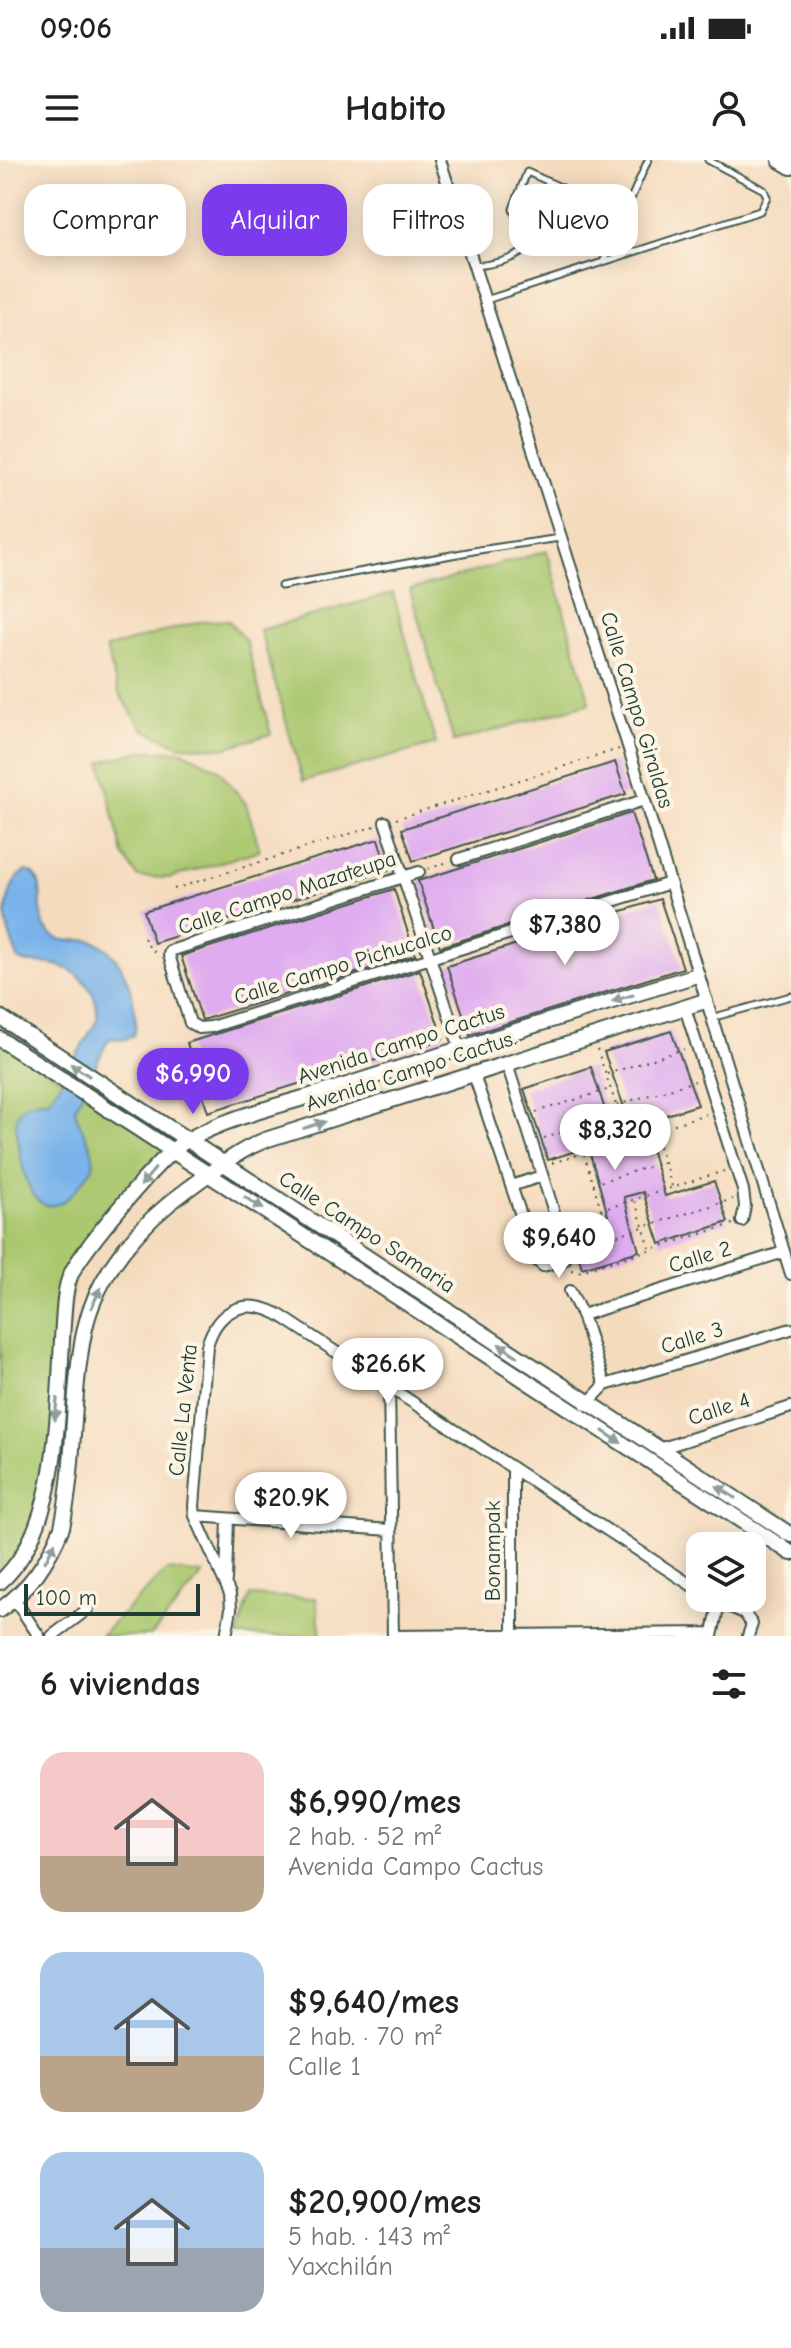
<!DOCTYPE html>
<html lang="es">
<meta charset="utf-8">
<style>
body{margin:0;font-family:"Comic Neue",sans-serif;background:#f2f2f2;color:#222;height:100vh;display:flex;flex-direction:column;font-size:30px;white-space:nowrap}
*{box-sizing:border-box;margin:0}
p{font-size:26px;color:#767676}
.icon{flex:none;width:44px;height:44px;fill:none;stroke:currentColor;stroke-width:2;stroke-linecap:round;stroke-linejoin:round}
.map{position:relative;height:1476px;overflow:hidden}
.panel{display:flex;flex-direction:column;background:#fff;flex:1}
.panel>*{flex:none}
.guide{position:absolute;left:24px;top:24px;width:744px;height:72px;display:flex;gap:16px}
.fabs{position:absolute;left:686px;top:1372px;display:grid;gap:16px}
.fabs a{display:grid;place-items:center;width:80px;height:80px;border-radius:16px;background:#fff;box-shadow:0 4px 20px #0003;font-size:40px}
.scale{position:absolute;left:24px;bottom:20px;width:176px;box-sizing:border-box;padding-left:8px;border:4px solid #1f3d34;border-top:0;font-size:22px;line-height:28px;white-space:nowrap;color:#1f3d34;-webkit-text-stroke:6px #fcf5e5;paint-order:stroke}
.price{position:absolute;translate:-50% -68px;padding:0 18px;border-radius:28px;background:#fff;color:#222;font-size:26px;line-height:52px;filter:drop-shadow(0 2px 4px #0008)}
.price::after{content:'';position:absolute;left:50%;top:48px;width:24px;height:18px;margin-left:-12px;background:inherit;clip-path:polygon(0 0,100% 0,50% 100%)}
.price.selected{background:#7c3aed;color:#fff}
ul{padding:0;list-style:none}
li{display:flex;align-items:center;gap:24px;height:200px;padding:0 40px}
li span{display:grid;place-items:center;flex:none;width:224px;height:160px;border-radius:24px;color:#555}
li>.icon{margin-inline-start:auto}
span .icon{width:96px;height:96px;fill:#fffc;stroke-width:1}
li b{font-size:34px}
h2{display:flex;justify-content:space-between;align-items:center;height:96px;padding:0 40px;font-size:34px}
.tag{padding:0 28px;border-radius:24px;background:#fff;box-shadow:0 4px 20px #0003;font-size:28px;line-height:72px}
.tag.selected{background:#7c3aed;color:#fff}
.status{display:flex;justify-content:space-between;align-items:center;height:56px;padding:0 40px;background:#fff;direction:ltr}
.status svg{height:22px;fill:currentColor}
header{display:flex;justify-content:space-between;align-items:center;height:104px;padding:0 40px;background:#fff;font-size:36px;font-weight:800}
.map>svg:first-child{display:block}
.green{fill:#abc86f;stroke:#658252;stroke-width:2}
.water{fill:#79b3ea;stroke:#4c788f;stroke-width:2}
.building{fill:#dfacef}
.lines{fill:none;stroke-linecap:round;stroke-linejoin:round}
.lane-casing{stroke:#3f5549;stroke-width:9}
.street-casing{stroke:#3f5549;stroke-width:14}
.secondary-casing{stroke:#3f5549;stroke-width:18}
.primary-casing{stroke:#3f5549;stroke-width:20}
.path{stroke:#3f5549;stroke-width:2;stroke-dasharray:2 6;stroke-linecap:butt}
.lane{stroke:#fff;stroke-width:5}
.street{stroke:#fff;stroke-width:10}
.secondary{stroke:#fff;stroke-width:14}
.primary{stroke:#fff;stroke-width:16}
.oneway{fill:#8f9e9a}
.labels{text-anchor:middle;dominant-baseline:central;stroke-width:8;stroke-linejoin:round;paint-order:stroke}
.street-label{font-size:22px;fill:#1f3d34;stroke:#fcf5e5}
</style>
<div class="status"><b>09:06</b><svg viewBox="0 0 49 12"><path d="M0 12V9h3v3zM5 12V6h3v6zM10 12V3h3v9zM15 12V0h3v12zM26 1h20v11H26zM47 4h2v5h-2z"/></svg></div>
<header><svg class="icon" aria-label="menu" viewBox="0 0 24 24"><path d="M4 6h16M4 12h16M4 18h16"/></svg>Habito<svg class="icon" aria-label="person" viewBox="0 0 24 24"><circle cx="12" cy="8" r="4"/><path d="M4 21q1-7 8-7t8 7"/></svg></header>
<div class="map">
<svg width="791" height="1476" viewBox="0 0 791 1476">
<rect width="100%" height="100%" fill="#fcf5e5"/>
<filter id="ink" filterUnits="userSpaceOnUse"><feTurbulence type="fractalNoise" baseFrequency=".0125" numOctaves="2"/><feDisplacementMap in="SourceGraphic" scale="16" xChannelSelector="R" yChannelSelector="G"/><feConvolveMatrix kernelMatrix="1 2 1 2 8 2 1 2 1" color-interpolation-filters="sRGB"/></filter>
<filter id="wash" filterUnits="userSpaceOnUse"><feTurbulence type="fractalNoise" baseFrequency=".006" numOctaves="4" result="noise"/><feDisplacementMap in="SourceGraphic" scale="32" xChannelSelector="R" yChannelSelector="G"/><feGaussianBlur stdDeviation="1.8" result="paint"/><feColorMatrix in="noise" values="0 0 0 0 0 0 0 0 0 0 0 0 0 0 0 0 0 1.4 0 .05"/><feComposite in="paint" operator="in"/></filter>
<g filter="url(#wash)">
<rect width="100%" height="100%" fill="#f5dbbe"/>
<path class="green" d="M 547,391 L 590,543 L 454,582 L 410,430 Z
M 393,433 L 436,584 L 303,621 L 260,470 Z
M 228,460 L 246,481 L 271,574 L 224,588 L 180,586 L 143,569 L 118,532 L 106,488 L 198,462 Z
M 140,591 L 182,591 L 218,609 L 246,644 L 260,690 L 170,718 L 138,717 L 123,695 L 101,602 Z
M 0,879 L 172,991 L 74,1109 L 46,1341 L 0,1422 Z
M 167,1410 L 203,1414 L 151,1476 L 100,1476 Z
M 250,1436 L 316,1438 L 321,1476 L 237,1476 Z"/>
<path class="water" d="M 28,711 C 49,718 35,751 45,767 C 61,790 79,775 96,782 C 124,793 141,848 134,875 L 123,880 L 111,878 L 107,882 L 75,948 C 77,969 97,985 93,1007 C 85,1017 76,1033 65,1040 C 33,1062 24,1014 20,993 C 19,982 14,967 17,956 C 22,943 35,940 48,940 L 59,926 L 97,860 C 100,832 79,808 51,804 C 39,802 30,805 19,800 C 14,787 6,770 6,755 C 7,741 12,714 28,711 Z"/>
<g id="blocks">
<path class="building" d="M 615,602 L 626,634 L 413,701 L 402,669 Z
M 631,653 L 653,720 L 440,787 L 418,721 Z
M 378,679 L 388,710 L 154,783 L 144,751 Z
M 394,729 L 415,795 L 202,860 L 181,796 Z
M 660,739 L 683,808 L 470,875 L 447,806 Z
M 420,810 L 443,879 L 208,952 L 187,883 Z
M 671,871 L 698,945 L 631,966 L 604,892 Z
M 591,907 L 619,992 L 649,982 L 665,1036 L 714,1021 L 728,1062 L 660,1084 L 643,1032 L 624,1037 L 639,1091 L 582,1108 L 570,1066 L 608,1055 L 588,987 L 548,1000 L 524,929 Z"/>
</g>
</g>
<g filter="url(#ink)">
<use href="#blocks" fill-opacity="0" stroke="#3f5549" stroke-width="2"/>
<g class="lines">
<g class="lane-casing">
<path id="lane" d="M 603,102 L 648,0
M 475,106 C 533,100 542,78 565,29 L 527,12 L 513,49 C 516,63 532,66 545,72
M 486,140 L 760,51 L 767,37 L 764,30 L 708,0
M 281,426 L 479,390 L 560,378
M 711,858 L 791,836"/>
</g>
<g class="street-casing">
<path id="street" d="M 440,0 L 628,586 L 791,1114
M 385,662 L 460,888
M 459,699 L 644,640
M 419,712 L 170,791 L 169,795 L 190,863 L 199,868 L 211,867 L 670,723
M 685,848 L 743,1030 L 745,1046 L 742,1061
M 474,915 L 536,1100 L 543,1106 L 565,1099 L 566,1090 L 507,904
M 511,1026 L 542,1016
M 570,1131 L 582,1155 L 605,1225
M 582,1155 L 784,1092
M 389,1227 L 393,1476 L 711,1473
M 586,1245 L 605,1225 L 791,1169
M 659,1289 L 791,1247
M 513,1308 L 513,1473
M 195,1356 L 390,1370
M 226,1420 L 228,1359
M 710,1438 L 744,1453 L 752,1464 L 748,1476
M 14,1439 L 39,1476
M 52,1476 L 88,1449
M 226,1476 L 231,1449 L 230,1434 L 195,1356 L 194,1346 L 207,1186 C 217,1150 244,1137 278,1154 L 700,1431
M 712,1476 L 718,1449 L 714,1440"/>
</g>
<g class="secondary-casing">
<path id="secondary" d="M 0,857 L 791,1375
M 0,879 L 791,1393
M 0,1422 C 67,1363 56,1223 65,1139 C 66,1129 68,1119 73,1110 C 88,1084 159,997 184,982 C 228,956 294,942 344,926 C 461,888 579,851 697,815
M 0,1450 C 30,1428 48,1402 62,1367 C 76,1302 71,1233 85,1168 C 98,1111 142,1062 188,1029 C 213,1011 236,992 265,980 L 705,841"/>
</g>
<g class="primary-casing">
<path id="primary" d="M 781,0 L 791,6"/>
</g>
<path class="path" d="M 396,659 L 619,589
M 428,709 L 448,702
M 174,729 L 375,666
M 144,778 L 151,790 L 160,794
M 597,889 L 627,977
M 607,914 L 684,889
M 617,945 L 695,921
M 536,952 L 610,929
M 654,971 L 672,1026
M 544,978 L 618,956
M 584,994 L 601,1049
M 552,1003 L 706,954
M 593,1024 L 664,1002
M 635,1041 L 650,1088
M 570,1060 L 724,1011
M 579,1087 L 733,1039
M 571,1110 L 578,1112 L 733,1064"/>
<use href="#lane" class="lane"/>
<use href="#street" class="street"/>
<use href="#secondary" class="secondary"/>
<use href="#primary" class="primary"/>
</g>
<defs><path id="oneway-solid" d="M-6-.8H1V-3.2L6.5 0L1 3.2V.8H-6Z" transform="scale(2)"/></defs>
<g class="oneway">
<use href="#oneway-solid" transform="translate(623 838) rotate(163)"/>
<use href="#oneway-solid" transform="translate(80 910) rotate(-147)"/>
<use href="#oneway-solid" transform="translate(314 965) rotate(-18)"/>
<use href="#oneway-solid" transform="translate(148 1017) rotate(130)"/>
<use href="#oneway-solid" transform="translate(254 1043) rotate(33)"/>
<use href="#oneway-solid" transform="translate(96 1138) rotate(-66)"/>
<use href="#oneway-solid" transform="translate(508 1190) rotate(-147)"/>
<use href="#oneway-solid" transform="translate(56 1249) rotate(96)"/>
<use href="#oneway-solid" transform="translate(612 1277) rotate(33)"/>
<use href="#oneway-solid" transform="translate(726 1332) rotate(-147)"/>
<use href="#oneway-solid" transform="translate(50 1392) rotate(-63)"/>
</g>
</g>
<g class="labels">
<g class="street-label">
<text transform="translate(637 550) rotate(73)">Calle Campo Giraldas</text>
<text transform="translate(287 733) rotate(-18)">Calle Campo Mazateupa</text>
<text transform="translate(343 805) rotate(-17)">Calle Campo Pichucalco</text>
<text transform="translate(401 884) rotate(-18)">Avenida Campo Cactus</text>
<text transform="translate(411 911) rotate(-18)">Avenida Campo Cactus.</text>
<text transform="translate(367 1072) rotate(33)">Calle Campo Samaria</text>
<text transform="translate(700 1097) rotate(-17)">Calle 2</text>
<text transform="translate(692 1178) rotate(-17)">Calle 3</text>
<text transform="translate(719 1249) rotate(-18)">Calle 4</text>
<text transform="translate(183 1250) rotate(-84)">Calle La Venta</text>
<text transform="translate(493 1391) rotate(-90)">Bonampak</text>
</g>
</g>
</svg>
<div class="fabs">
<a><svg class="icon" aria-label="layers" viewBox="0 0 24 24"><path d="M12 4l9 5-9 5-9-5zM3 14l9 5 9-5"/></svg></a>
</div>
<div class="scale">100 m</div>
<b class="price" style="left:565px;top:807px">$7,380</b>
<b class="price selected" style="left:193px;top:956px">$6,990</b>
<b class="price" style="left:615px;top:1012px">$8,320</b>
<b class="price" style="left:559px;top:1120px">$9,640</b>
<b class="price" style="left:388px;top:1246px">$26.6K</b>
<b class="price" style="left:291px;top:1380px">$20.9K</b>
<div class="guide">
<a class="tag">Comprar</a>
<a class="tag selected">Alquilar</a>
<a class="tag">Filtros</a>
<a class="tag">Nuevo</a>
</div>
</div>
<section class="panel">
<h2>6 viviendas<svg class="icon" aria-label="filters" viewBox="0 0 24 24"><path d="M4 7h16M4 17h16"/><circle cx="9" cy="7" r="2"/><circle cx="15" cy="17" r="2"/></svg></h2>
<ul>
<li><span style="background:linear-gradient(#f6c9c9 65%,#b9a48a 0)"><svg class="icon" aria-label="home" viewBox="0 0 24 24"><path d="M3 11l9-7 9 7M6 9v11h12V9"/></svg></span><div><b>$6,990/mes</b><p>2 hab. · 52 m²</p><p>Avenida Campo Cactus</p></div></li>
<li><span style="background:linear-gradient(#a9c7e8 65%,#b9a48a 0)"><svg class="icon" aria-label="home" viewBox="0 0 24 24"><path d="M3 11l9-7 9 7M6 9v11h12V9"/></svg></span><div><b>$9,640/mes</b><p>2 hab. · 70 m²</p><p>Calle 1</p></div></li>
<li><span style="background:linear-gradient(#a9c7e8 60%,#9aa5b1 0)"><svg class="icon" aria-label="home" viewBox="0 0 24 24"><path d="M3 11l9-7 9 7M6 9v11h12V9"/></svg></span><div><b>$20,900/mes</b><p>5 hab. · 143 m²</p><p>Yaxchilán</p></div></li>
</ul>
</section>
